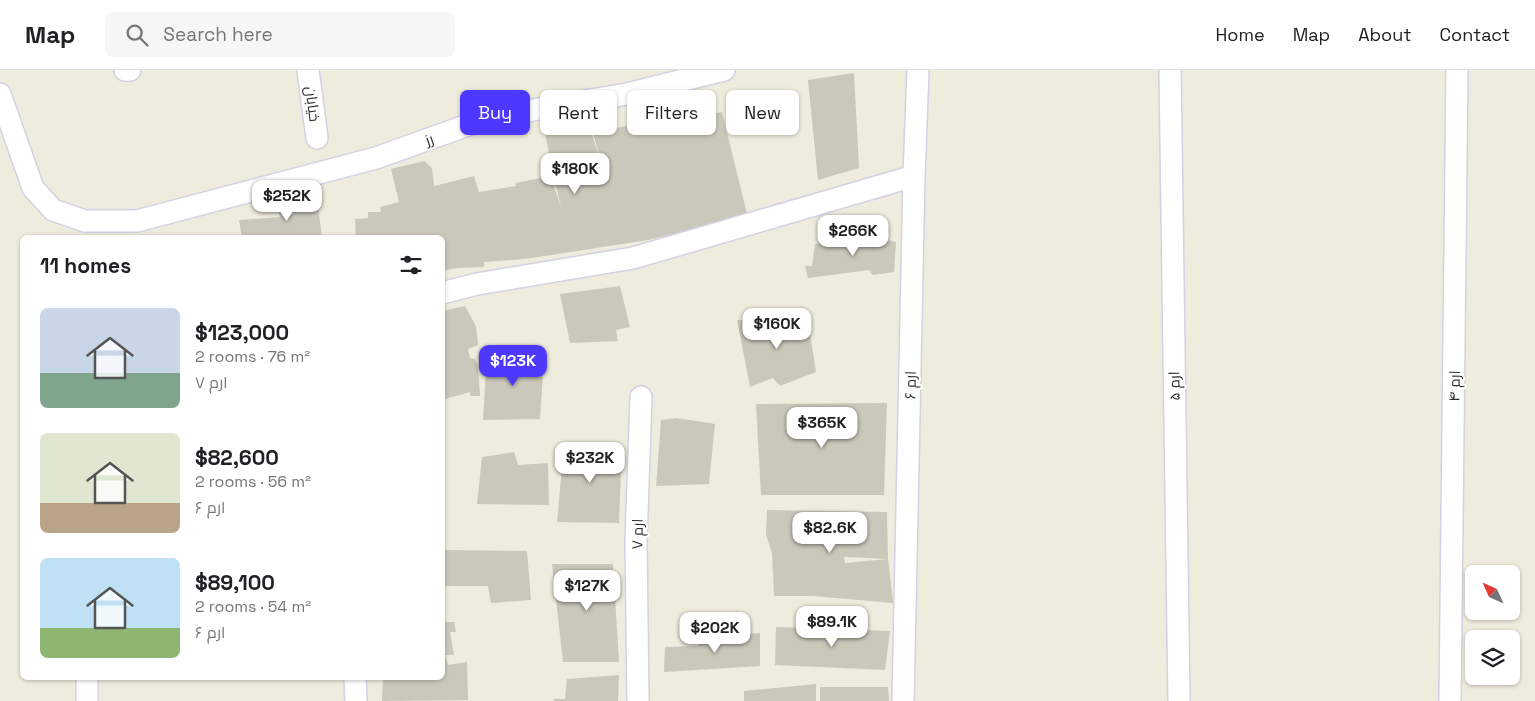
<!DOCTYPE html>
<meta charset="utf-8">
<style>
body{margin:0;font-family:"Space Grotesk",Cairo,sans-serif;background:#f6f6f6;color:#202124;height:100vh;display:flex;flex-direction:column;font-size:19px;white-space:nowrap}
*{box-sizing:border-box;margin:0}
p{font-size:16px;color:#757577}
.icon{flex:none;width:28px;height:28px;fill:none;stroke:currentColor;stroke-width:2;stroke-linecap:round;stroke-linejoin:round}
.map{position:relative;flex:1;overflow:hidden}
.side{position:absolute;left:20px;top:165px;width:425px;height:445px;display:flex;flex-direction:column;background:#fff;border-radius:8px;box-shadow:0 1px 4px #0004}
.side>*{flex:none}
.top-card{position:absolute;left:460px;top:20px;width:475px;height:45px;display:flex;gap:10px}
.needle{width:32px;rotate:315deg}
.buttons{position:absolute;left:1465px;top:495px;display:grid;gap:10px}
.buttons a{display:grid;place-items:center;width:55px;height:55px;border-radius:8px;background:#fff;box-shadow:0 1px 4px #0004;font-size:25px}
.price{position:absolute;translate:-50% -42px;padding:0 11px;border-radius:10px;background:#fff;color:#222;font-size:16px;line-height:32px;filter:drop-shadow(0 1px 2px #0008)}
.price::after{content:'';position:absolute;left:50%;top:30px;width:15px;height:11px;margin-left:-8px;background:inherit;clip-path:polygon(0 0,100% 0,50% 100%)}
.price.active{background:#4c38ff;color:#fff}
ul{padding:0;list-style:none}
li{display:flex;align-items:center;gap:15px;height:125px;padding:0 20px}
li span{display:grid;place-items:center;flex:none;width:140px;height:100px;border-radius:8px;color:#555}
li>.icon{margin-inline-start:auto}
span .icon{width:60px;height:60px;fill:#fffc;stroke-width:1}
li b{font-size:21px}
h2{display:flex;justify-content:space-between;align-items:center;height:60px;padding:0 20px;font-size:21px}
.tag{padding:0 18px;border-radius:8px;background:#fff;box-shadow:0 1px 4px #0004;font-size:18px;line-height:45px}
.tag.active{background:#4c38ff;color:#fff}
header{display:flex;align-items:center;gap:30px;box-sizing:border-box;height:70px;padding:0 25px;background:#fff;border-bottom:1px solid #e0e0e0}
header strong{font-size:24px}
nav{display:flex;gap:28px;margin-inline-start:auto;font-size:18px}
.search{width:350px;height:45px;background:#f6f6f6;display:flex;align-items:center;gap:12px;box-sizing:border-box;padding:0 18px;border-radius:8px;color:#757577;font-size:19px}
.map>svg:first-child{display:block}
.building{fill:#cac8bb;fill-rule:evenodd}
.lines{fill:none;stroke-linecap:round;stroke-linejoin:round}
.street-casing{stroke:#d3d1e5;stroke-width:24}
.street{stroke:#fff;stroke-width:21}
.labels{text-anchor:middle;dominant-baseline:central;stroke-width:4;stroke-linejoin:round;paint-order:stroke}
.street-label{font-size:15px;fill:#2b2b2b;stroke:#fff}
</style>
<header>
<strong>Map</strong>
<div class="search"><svg class="icon" aria-label="search" viewBox="0 0 24 24"><circle cx="10" cy="10" r="6"/><path d="M15 15l6 6"/></svg>Search here</div>
<nav><a>Home</a><a>Map</a><a>About</a><a>Contact</a></nav>
</header>
<div class="map">
<svg width="1535" height="631" viewBox="0 0 1535 631">
<rect width="100%" height="100%" fill="#eeecdc"/>
<path class="building" d="M 854,3 L 859,98 L 818,110 L 808,10 Z
M 722,42 L 747,144 L 697,159 L 648,170 L 525,189 L 484,192 L 484,197 L 457,198 L 442,201 L 442,168 L 356,168 L 355,149 L 368,148 L 368,142 L 381,142 L 380,137 L 399,132 L 391,99 L 424,91 L 432,98 L 434,116 L 474,106 L 479,122 L 516,116 L 515,113 L 551,106 L 561,138 L 544,59 L 588,52 L 602,95 L 593,63 L 663,48 L 664,54 Z
M 317,128 L 322,168 L 242,168 L 239,150 L 280,147 L 277,134 Z
M 871,167 L 896,172 L 894,202 L 873,205 L 869,200 L 808,208 L 805,196 L 812,196 L 815,174 Z
M 620,216 L 630,257 L 616,260 L 618,271 L 570,273 L 560,224 Z
M 465,236 L 476,256 L 478,275 L 468,279 L 470,288 L 475,289 L 478,296 L 480,326 L 470,326 L 470,322 L 442,330 L 442,241 Z
M 737,250 L 808,251 L 816,302 L 780,316 L 773,308 L 750,317 Z
M 487,283 L 544,288 L 540,349 L 483,350 Z
M 887,333 L 884,425 L 761,425 L 756,334 Z
M 676,348 L 715,354 L 709,414 L 656,416 L 661,350 Z
M 564,374 L 622,376 L 619,453 L 557,452 Z
M 514,382 L 518,395 L 548,393 L 549,435 L 477,434 L 482,387 Z
M 767,440 L 887,442 L 888,489 L 893,533 L 813,526 L 774,526 L 772,483 L 766,465 ZM 844,487 L 888,489 L 845,493 Z
M 442,480 L 527,481 L 531,530 L 491,533 L 488,516 L 442,516 Z
M 552,494 L 613,494 L 619,592 L 563,592 Z
M 442,552 L 454,552 L 456,562 L 450,562 L 454,585 L 445,585 L 448,595 L 467,592 L 468,630 L 382,631 L 383,608 L 442,608 Z
M 776,557 L 890,561 L 885,600 L 775,595 Z
M 760,563 L 760,596 L 664,602 L 665,577 L 698,576 L 702,567 Z
M 619,605 L 618,631 L 554,631 L 554,629 L 565,629 L 567,609 Z
M 816,614 L 816,631 L 744,631 L 744,621 Z
M 820,617 L 888,617 L 889,631 L 820,631 Z"/>
<g class="lines">
<g class="street-casing">
<path id="street" d="M 125,0 L 130,0
M 308,0 L 317,68
M 1170,0 L 1179,631
M 0,24 L 33,118 L 53,140 L 85,151 L 137,151 L 376,88 L 479,51 L 553,36 L 627,24 L 724,0
M 442,223 L 477,214 L 633,188 L 914,106
M 355,608 L 356,631
M 87,631 L 87,608
M 638,631 L 636,471 L 641,327
M 903,631 L 914,106 L 918,0
M 1450,631 L 1457,0"/>
</g>
<use href="#street" class="street"/>
</g>
<g class="labels">
<g class="street-label">
<text transform="translate(313 34) rotate(83)">خیابان</text>
<text transform="translate(429 69) rotate(-20)">رز</text>
<text transform="translate(910 315) rotate(-89)">ارم ۶</text>
<text transform="translate(1174 316) rotate(-91)">ارم ۵</text>
<text transform="translate(1454 316) rotate(-89)">ارم ۴</text>
<text transform="translate(637 464) rotate(-89)">ارم ۷</text>
</g>
</g>
</svg>
<div class="buttons">
<a><svg class="needle" viewBox="-14 -14 28 28"><path d="M0-13l5 13h-10z" fill="#e53935"/><path d="M0 13l5-13h-10z" fill="#757577"/></svg></a>
<a><svg class="icon" aria-label="layers" viewBox="0 0 24 24"><path d="M12 4l9 5-9 5-9-5zM3 14l9 5 9-5"/></svg></a>
</div>
<b class="price" style="left:575px;top:125px">$180K</b>
<b class="price" style="left:287px;top:152px">$252K</b>
<b class="price" style="left:853px;top:187px">$266K</b>
<b class="price" style="left:777px;top:280px">$160K</b>
<b class="price active" style="left:513px;top:317px">$123K</b>
<b class="price" style="left:822px;top:379px">$365K</b>
<b class="price" style="left:590px;top:414px">$232K</b>
<b class="price" style="left:830px;top:484px">$82.6K</b>
<b class="price" style="left:587px;top:542px">$127K</b>
<b class="price" style="left:832px;top:578px">$89.1K</b>
<b class="price" style="left:715px;top:584px">$202K</b>
<div class="top-card">
<a class="tag active">Buy</a>
<a class="tag">Rent</a>
<a class="tag">Filters</a>
<a class="tag">New</a>
</div>
<section class="side">
<h2>11 homes<svg class="icon" aria-label="filters" viewBox="0 0 24 24"><path d="M4 7h16M4 17h16"/><circle cx="9" cy="7" r="2"/><circle cx="15" cy="17" r="2"/></svg></h2>
<ul>
<li><span style="background:linear-gradient(#c9d6e8 65%,#7fa58c 0)"><svg class="icon" aria-label="home" viewBox="0 0 24 24"><path d="M3 11l9-7 9 7M6 9v11h12V9"/></svg></span><div><b>$123,000</b><p>2 rooms · 76 m²</p><p>ارم ۷</p></div></li>
<li><span style="background:linear-gradient(#dfe7d0 70%,#b9a48a 0)"><svg class="icon" aria-label="home" viewBox="0 0 24 24"><path d="M3 11l9-7 9 7M6 9v11h12V9"/></svg></span><div><b>$82,600</b><p>2 rooms · 56 m²</p><p>ارم ۶</p></div></li>
<li><span style="background:linear-gradient(#bfe0f5 70%,#8fb573 0)"><svg class="icon" aria-label="home" viewBox="0 0 24 24"><path d="M3 11l9-7 9 7M6 9v11h12V9"/></svg></span><div><b>$89,100</b><p>2 rooms · 54 m²</p><p>ارم ۶</p></div></li>
</ul>
</section>
</div>
